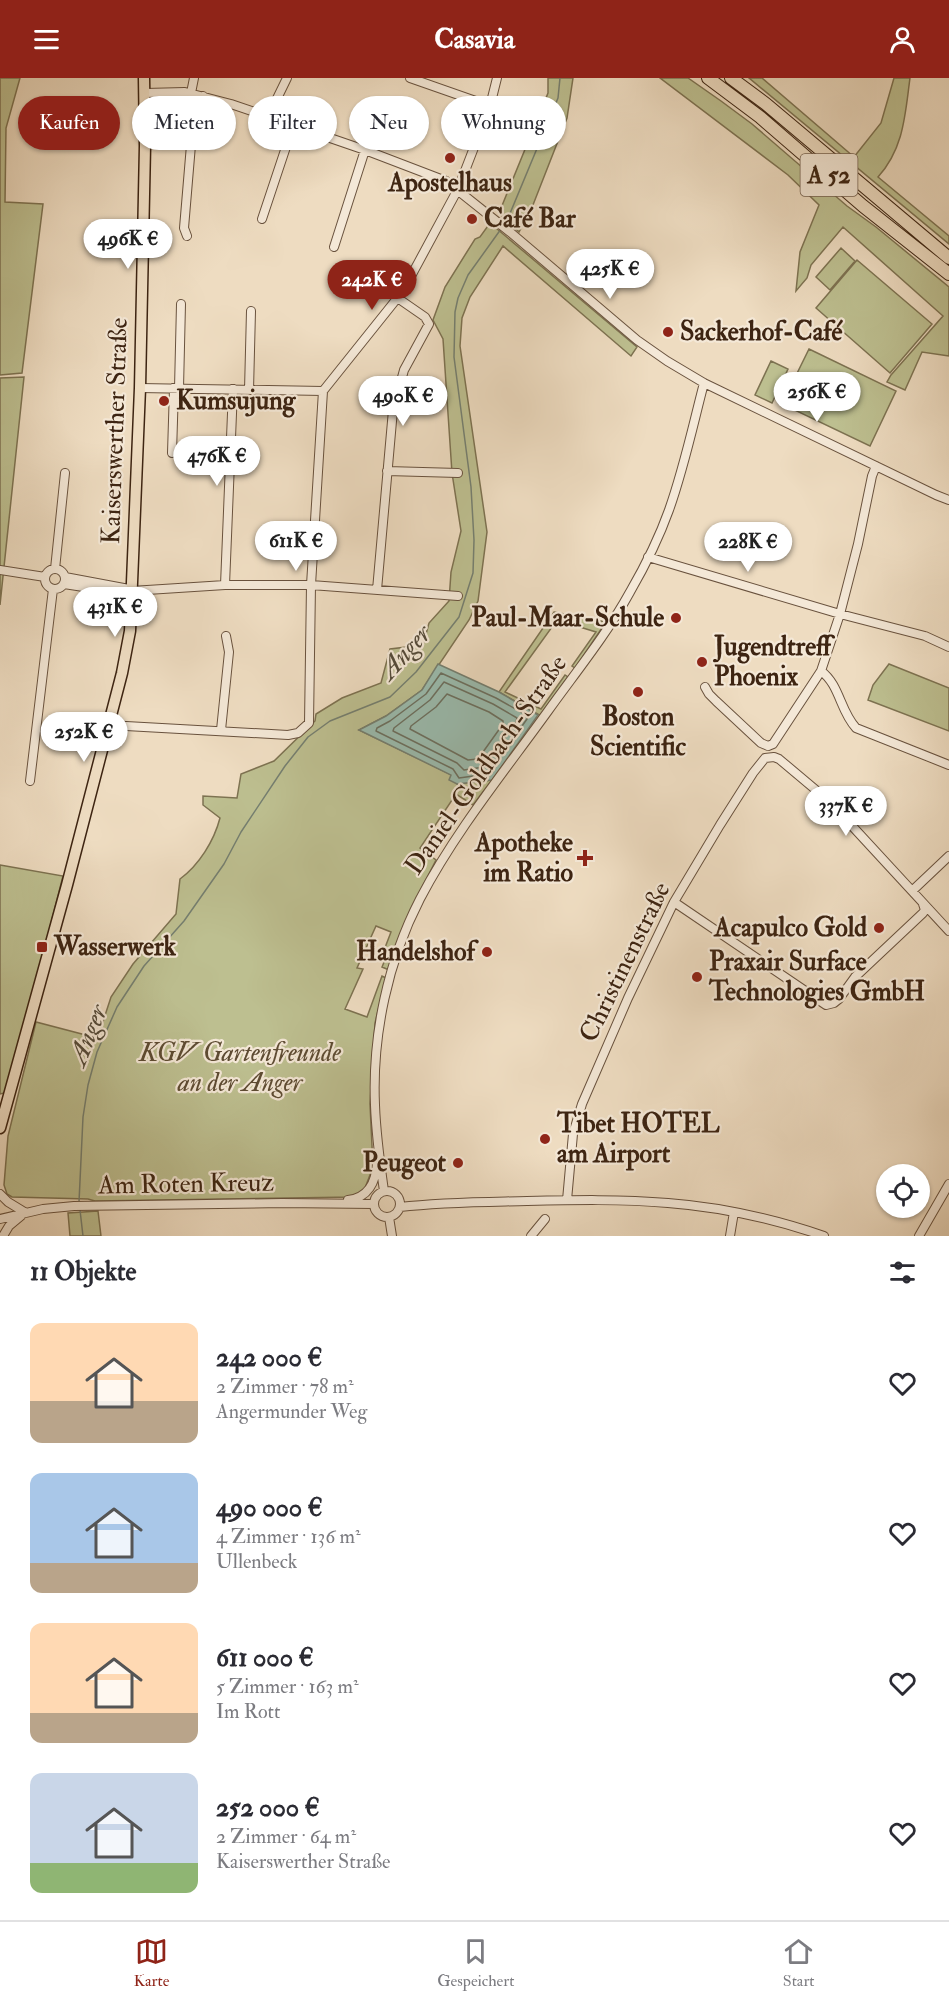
<!DOCTYPE html>
<html lang="de">
<meta charset="utf-8">
<style>
body{margin:0;font-family:"IM FELL Double Pica",serif;background:#f7f7f7;color:#2b2b33;height:100vh;display:flex;flex-direction:column;font-size:22px;white-space:nowrap}
*{box-sizing:border-box;margin:0}
p{font-size:20px;color:#7c7c81}
.icon{flex:none;width:33px;height:33px;fill:none;stroke:currentColor;stroke-width:2;stroke-linecap:round;stroke-linejoin:round}
.map{position:relative;height:1158px;overflow:hidden}
.side{display:flex;flex-direction:column;background:#fff;flex:1}
.side>*{flex:none}
.hud{position:absolute;left:18px;top:18px;width:600px;height:54px;display:flex;gap:12px}
.controls{position:absolute;left:876px;top:1086px;display:grid;gap:12px}
.controls a{display:grid;place-items:center;width:54px;height:54px;border-radius:50%;background:#fff;box-shadow:0 2px 4px #0004;font-size:30px}
.price{position:absolute;translate:-50% -51px;padding:0 14px;border-radius:21px;background:#fff;color:#222;font-size:20px;line-height:39px;filter:drop-shadow(0 2px 3px #0008)}
.price::after{content:'';position:absolute;left:50%;top:36px;width:18px;height:14px;margin-left:-9px;background:inherit;clip-path:polygon(0 0,100% 0,50% 100%)}
.price.active{background:#8f2418;color:#fff}
ul{padding:0;list-style:none}
li{display:flex;align-items:center;gap:18px;height:150px;padding:0 30px}
li span{display:grid;place-items:center;flex:none;width:168px;height:120px;border-radius:12px;color:#555}
li>.icon{margin-inline-start:auto}
span .icon{width:72px;height:72px;fill:#fffc;stroke-width:1}
li b{font-size:26px}
h2{display:flex;justify-content:space-between;align-items:center;height:72px;padding:0 30px;font-size:26px}
.pill{padding:0 21px;border-radius:27px;background:#fff;box-shadow:0 2px 4px #0004;font-size:21px;line-height:54px}
.pill.active{background:#8f2418;color:#fff}
header{display:flex;justify-content:space-between;align-items:center;height:78px;padding:0 30px;background:#8f2418;color:#fff;font-size:27px;font-weight:700}
.menu{display:flex;justify-content:space-around;align-items:center;height:84px;border-top:2px solid #e1e1e2;background:#fff;font-size:16px;color:#7c7c81}
.menu a{display:grid;justify-items:center;gap:3px}
.menu .active{color:#8f2418}
.map>svg:first-child{display:block}
.green{fill:#bdbf90;stroke:#7d7251;stroke-width:1.5}
.water{fill:#9abcaf;stroke:#757f70;stroke-width:1.5}
.lines{fill:none;stroke-linecap:round;stroke-linejoin:round}
.shore{stroke:#6c7060;stroke-width:1.5}
.stream{stroke:#757f70;stroke-width:1.5}
.minor-casing{stroke:#69523e;stroke-width:10}
.major-casing{stroke:#3d2412;stroke-width:13}
.highway-casing{stroke:#3d2412;stroke-width:14}
.minor{stroke:#f4e8d7;stroke-width:8}
.major{stroke:#eedcc1;stroke-width:10}
.highway{stroke:#eedcc1;stroke-width:12}
.poi-dot{fill:#8f2418;stroke:#f4e8d7;stroke-width:2}
.labels{text-anchor:middle;dominant-baseline:central;stroke-width:4.5;stroke-linejoin:round;paint-order:stroke}
.shield{fill:#f4e8d7;stroke:#745f4d;stroke-width:1.5}
.shield-label{font-size:24px;font-weight:bold;fill:#3d2412}
.poi-label{font-size:26px;font-weight:bold;fill:#3d2412;stroke:#f4e8d7;text-anchor:start}
.street-label{font-size:26px;fill:#3d2412;stroke:#f4e8d7}
.park-label{font-size:26px;font-style:italic;fill:#5d4b32;stroke:#f4e8d7}
.water-label{font-size:27px;font-style:italic;fill:#544a39;stroke:#f4e8d7}
</style>
<header><svg class="icon" aria-label="menu" viewBox="0 0 24 24"><path d="M4 6h16M4 12h16M4 18h16"/></svg>Casavia<svg class="icon" aria-label="person" viewBox="0 0 24 24"><circle cx="12" cy="8" r="4"/><path d="M4 21q1-7 8-7t8 7"/></svg></header>
<div class="map">
<svg width="949" height="1158" viewBox="0 0 949 1158">
<rect width="100%" height="100%" fill="#eedcc1"/>
<filter id="stains"><feTurbulence type="fractalNoise" baseFrequency=".00333" numOctaves="4"/><feColorMatrix values="0 0 0 0 .2 0 0 0 0 .09 0 0 0 0 .02 0 0 0 .5 -.17"/></filter>
<radialGradient id="worn" r=".72"><stop offset=".6" stop-color="#630" stop-opacity="0"/><stop offset="1" stop-color="#630" stop-opacity=".3"/></radialGradient>
<path class="green" d="M 0,0 L 20,0 L 6,50 L 5,124 L 43,126 L 22,295 L 0,297 Z
M 548,0 L 573,0 L 567,40 L 531,132 L 519,154 L 499,135 L 548,15 Z
M 660,0 L 688,0 L 721,23 L 752,46 L 847,128 L 876,149 L 949,209 L 949,278 L 922,274 L 905,312 L 887,304 L 891,297 L 943,238 L 843,149 L 811,187 L 807,200 L 796,213 L 800,174 L 819,127 L 788,97 Z
M 749,0 L 762,0 L 854,79 L 881,45 L 894,0 L 910,0 C 905,37 904,70 878,99 L 949,158 L 949,166 Z
M 490,145 L 637,269 L 631,278 L 503,168 L 470,219 L 462,240 L 460,268 L 487,454 L 478,523 L 469,542 L 422,612 L 386,638 L 359,652 L 452,697 L 457,706 L 492,702 L 473,727 L 456,716 L 420,770 L 436,782 L 409,835 L 389,892 L 382,889 L 387,877 L 383,875 L 391,854 L 376,848 L 357,890 L 363,891 L 345,931 L 367,939 L 382,898 L 386,900 L 375,945 L 370,1026 L 373,1089 L 365,1110 L 354,1119 L 95,1123 L 88,1121 L 12,1119 L 7,1116 L 4,1107 L 8,1058 L 36,944 L 101,961 L 98,959 L 111,919 L 133,886 L 176,836 L 180,801 C 199,787 214,763 220,740 L 203,727 L 203,718 L 237,720 L 241,696 L 274,683 L 315,643 L 316,636 L 342,620 L 381,605 L 390,571 L 423,567 L 429,545 L 449,523 L 451,494 L 461,453 L 452,395 L 443,261 L 433,242 L 445,209 L 475,161 L 480,159 Z
M 841,170 L 855,183 L 830,212 L 816,199 Z
M 857,182 L 932,246 L 890,295 L 816,230 Z
M 809,271 L 896,313 L 870,368 L 782,326 Z
M 771,283 L 788,291 L 772,325 L 755,317 Z
M 24,299 L 0,527 L 0,300 Z
M 554,534 L 606,544 L 575,590 L 572,588 L 596,554 L 557,542 L 505,614 L 541,631 L 565,597 L 568,599 L 541,638 L 499,614 Z
M 889,586 L 949,610 L 949,653 L 868,622 L 873,607 Z
M 0,787 L 63,798 L 8,1014 L 0,1016 Z
M 98,1133 L 101,1158 L 70,1158 L 68,1135 Z"/>
<path class="water" d="M 438,586 L 499,614 L 538,637 L 492,702 L 457,706 L 449,702 L 451,697 L 359,652 L 386,638 L 422,612 Z"/>
<g class="lines">
<path class="shore" d="M 441,595 L 496,620 L 528,638 L 527,641 L 488,696 L 459,700 L 453,691 L 376,653 L 377,650 L 390,643 L 426,616 Z
M 444,604 L 493,626 L 517,640 L 516,644 L 484,689 L 464,692 L 457,685 L 393,653 L 394,650 L 430,622 Z
M 447,616 L 489,634 L 503,643 L 503,646 L 478,681 L 468,682 L 410,651 L 411,648 L 436,629 Z"/>
<path class="stream" d="M 506,145 L 558,20 L 560,0
M 79,1124 L 83,1039 L 88,1007 L 97,974 L 117,929 L 144,888 L 184,843 L 224,786 L 241,754 L 285,688 L 308,659 L 330,643 L 390,619 L 416,594 L 459,539 L 473,495 L 474,462 L 471,409 L 454,279 L 455,234 L 458,220 L 468,197 L 501,151
M 80,1132 L 83,1158"/>
<g class="minor-casing">
<path id="minor" d="M 410,0 L 490,28
M 145,15 L 185,14 L 231,26 L 365,72 L 446,103 L 510,154 L 637,262 L 667,283 L 704,305 L 936,417 L 949,422
M 191,15 L 194,0
M 268,39 L 287,0
M 262,141 L 293,48
M 187,158 L 184,150 L 191,67 L 203,18
M 334,169 L 365,72
M 140,310 L 323,313 L 403,213 L 458,111 L 490,28 L 497,0
M 179,310 L 181,226
M 249,312 L 251,233
M 172,375 L 174,310
M 387,393 L 458,395
M 648,479 L 840,536 L 925,558 L 949,569
M45 501a10 10 0 1 1 20 0a10 10 0 1 1-20 0Z
M 55,491 L 65,395
M 0,492 L 45,499
M 65,499 L 129,511
M 64,506 L 116,514 L 225,507 L 311,507 L 458,518
M 225,507 L 233,311
M 377,512 L 393,332 L 404,292 L 429,246 L 425,239 L 399,221
M 821,593 C 840,607 840,633 856,650 L 949,687
M 705,609 L 709,616 L 716,623 L 761,665 L 768,668
M 108,647 L 288,657 L 298,655 L 309,645 L 311,507 L 323,313
M 221,652 L 229,574 L 226,558
M 768,668 L 773,666 L 821,593 L 840,536 L 858,466 L 872,398 L 876,388
M 30,703 L 53,511
M 912,813 L 949,778
M 674,824 L 826,927 L 834,925 L 839,921 L 855,899 L 923,835 L 925,832 L 923,826
M374 1126a13 13 0 1 1 26 0a13 13 0 1 1-26 0Z
M 384,1113 C 380,1085 376,1056 375,1027 C 372,957 388,883 420,821 C 455,754 504,694 548,633 C 576,594 607,556 630,514 C 645,488 659,460 669,432 C 684,390 693,347 704,305
M 0,1116 L 8,1124 L 26,1135
M 348,1122 C 368,1120 376,1104 377,1085
M 567,1122 L 573,1056 L 582,1026 L 628,920 L 674,824 L 720,747 L 753,695 L 765,680 L 774,679 L 779,681 L 829,723 L 949,853
M 400,1129 C 443,1124 485,1124 527,1123 C 574,1122 622,1121 668,1125 C 721,1129 774,1141 824,1158
M 389,1139 L 392,1158
M 0,1141 L 43,1131 L 74,1128 L 282,1125 L 374,1126
M 3,1158 L 9,1148 L 21,1138
M 531,1158 L 545,1141
M 730,1158 L 734,1134
M 919,1158 L 949,1106"/>
</g>
<g class="major-casing">
<path id="major" d="M 0,1050 L 67,807 L 122,595 L 130,553 L 140,310 L 145,68 L 144,0"/>
</g>
<g class="highway-casing">
<path id="highway" d="M 708,0 L 760,39 L 863,128 L 949,196
M 731,0 L 766,26 L 949,180"/>
</g>
<use href="#minor" class="minor"/>
<use href="#major" class="major"/>
<use href="#highway" class="highway"/>
</g>
<g class="poi-dot">
<circle cx="450" cy="80" r="6"/>
<circle cx="472" cy="141" r="6"/>
<circle cx="668" cy="254" r="6"/>
<circle cx="164" cy="323" r="6"/>
<circle cx="676" cy="540" r="6"/>
<circle cx="702" cy="584" r="6"/>
<circle cx="638" cy="614" r="6"/>
<path d="M582 771h6v6h6v6h-6v6h-6v-6h-6v-6h6z"/>
<circle cx="879" cy="850" r="6"/>
<rect x="36" y="863" width="12" height="12" rx="3"/>
<circle cx="487" cy="874" r="6"/>
<circle cx="697" cy="899" r="6"/>
<circle cx="545" cy="1061" r="6"/>
<circle cx="458" cy="1085" r="6"/>
</g>
<g class="labels">
<rect class="shield" x="800.5" y="76" width="57" height="42" rx="4.5"/>
<g class="shield-label">
<text x="829" y="97">A 52</text>
</g>
<g class="poi-label">
<text x="450" y="105" text-anchor="middle">Apostelhaus</text>
<text x="484" y="141">Café Bar</text>
<text x="680" y="254">Sackerhof-Café</text>
<text x="176" y="323">Kumsujung</text>
<text x="664" y="540" text-anchor="end">Paul-Maar-Schule</text>
<text x="714" y="569">Jugendtreff<tspan x="714" dy="30">Phoenix</tspan></text>
<text x="638" y="639" text-anchor="middle">Boston<tspan x="638" dy="30">Scientific</tspan></text>
<text x="573" y="765" text-anchor="end">Apotheke<tspan x="573" dy="30">im Ratio</tspan></text>
<text x="867" y="850" text-anchor="end">Acapulco Gold</text>
<text x="54" y="869">Wasserwerk</text>
<text x="475" y="874" text-anchor="end">Handelshof</text>
<text x="709" y="884">Praxair Surface<tspan x="709" dy="30">Technologies GmbH</tspan></text>
<text x="557" y="1046">Tibet HOTEL<tspan x="557" dy="30">am Airport</tspan></text>
<text x="446" y="1085" text-anchor="end">Peugeot</text>
</g>
<g class="street-label">
<text transform="translate(115 353) rotate(-88)">Kaiserswerther Straße</text>
<text transform="translate(486 687) rotate(-55)">Daniel-Goldbach-Straße</text>
<text transform="translate(625 884) rotate(-64)">Christinenstraße</text>
<text transform="translate(186 1106) rotate(-1)">Am Roten Kreuz</text>
</g>
<g class="park-label">
<text x="240" y="975">KGV Gartenfreunde<tspan x="240" dy="30">an der Anger</tspan></text>
</g>
<g class="water-label">
<text transform="translate(405 574) rotate(-48)">Anger</text>
<text transform="translate(88 957) rotate(-68)">Anger</text>
</g>
</g>
<rect width="100%" height="100%" filter="url(#stains)"/>
<rect width="100%" height="100%" fill="url(#worn)"/>
</svg>
<div class="controls">
<a><svg class="icon" aria-label="locate" viewBox="0 0 24 24"><circle cx="12" cy="12" r="6"/><path d="M12 2v4M12 18v4M2 12h4M18 12h4"/></svg></a>
</div>
<b class="price" style="left:128px;top:192px">496K €</b>
<b class="price" style="left:610px;top:222px">425K €</b>
<b class="price active" style="left:372px;top:233px">242K €</b>
<b class="price" style="left:817px;top:345px">256K €</b>
<b class="price" style="left:403px;top:349px">490K €</b>
<b class="price" style="left:217px;top:409px">476K €</b>
<b class="price" style="left:296px;top:494px">611K €</b>
<b class="price" style="left:748px;top:495px">228K €</b>
<b class="price" style="left:115px;top:560px">431K €</b>
<b class="price" style="left:84px;top:685px">252K €</b>
<b class="price" style="left:846px;top:759px">337K €</b>
<div class="hud">
<a class="pill active">Kaufen</a>
<a class="pill">Mieten</a>
<a class="pill">Filter</a>
<a class="pill">Neu</a>
<a class="pill">Wohnung</a>
</div>
</div>
<section class="side">
<h2>11 Objekte<svg class="icon" aria-label="filters" viewBox="0 0 24 24"><path d="M4 7h16M4 17h16"/><circle cx="9" cy="7" r="2"/><circle cx="15" cy="17" r="2"/></svg></h2>
<ul>
<li><span style="background:linear-gradient(#ffd9b3 65%,#b9a48a 0)"><svg class="icon" aria-label="home" viewBox="0 0 24 24"><path d="M3 11l9-7 9 7M6 9v11h12V9"/></svg></span><div><b>242 000 €</b><p>2 Zimmer · 78 m²</p><p>Angermunder Weg</p></div><svg class="icon" aria-label="heart" viewBox="0 0 24 24"><path d="M12 20l-8-8c-3-5 5-10 8-4 3-6 11-1 8 4z"/></svg></li>
<li><span style="background:linear-gradient(#a9c7e8 75%,#b9a48a 0)"><svg class="icon" aria-label="home" viewBox="0 0 24 24"><path d="M3 11l9-7 9 7M6 9v11h12V9"/></svg></span><div><b>490 000 €</b><p>4 Zimmer · 136 m²</p><p>Ullenbeck</p></div><svg class="icon" aria-label="heart" viewBox="0 0 24 24"><path d="M12 20l-8-8c-3-5 5-10 8-4 3-6 11-1 8 4z"/></svg></li>
<li><span style="background:linear-gradient(#ffd9b3 75%,#b9a48a 0)"><svg class="icon" aria-label="home" viewBox="0 0 24 24"><path d="M3 11l9-7 9 7M6 9v11h12V9"/></svg></span><div><b>611 000 €</b><p>5 Zimmer · 163 m²</p><p>Im Rott</p></div><svg class="icon" aria-label="heart" viewBox="0 0 24 24"><path d="M12 20l-8-8c-3-5 5-10 8-4 3-6 11-1 8 4z"/></svg></li>
<li><span style="background:linear-gradient(#c9d6e8 75%,#8fb573 0)"><svg class="icon" aria-label="home" viewBox="0 0 24 24"><path d="M3 11l9-7 9 7M6 9v11h12V9"/></svg></span><div><b>252 000 €</b><p>2 Zimmer · 64 m²</p><p>Kaiserswerther Straße</p></div><svg class="icon" aria-label="heart" viewBox="0 0 24 24"><path d="M12 20l-8-8c-3-5 5-10 8-4 3-6 11-1 8 4z"/></svg></li>
</ul>
</section>
<nav class="menu">
<a class="active"><svg class="icon" aria-label="map" viewBox="0 0 24 24"><path d="M3 6l6-2 6 2 6-2v14l-6 2-6-2-6 2zM9 4v14M15 6v14"/></svg>Karte</a>
<a><svg class="icon" aria-label="saved" viewBox="0 0 24 24"><path d="M7 4h10v16l-5-4-5 4z"/></svg>Gespeichert</a>
<a><svg class="icon" aria-label="home" viewBox="0 0 24 24"><path d="M3 11l9-7 9 7M6 9v11h12V9"/></svg>Start</a>
</nav>
